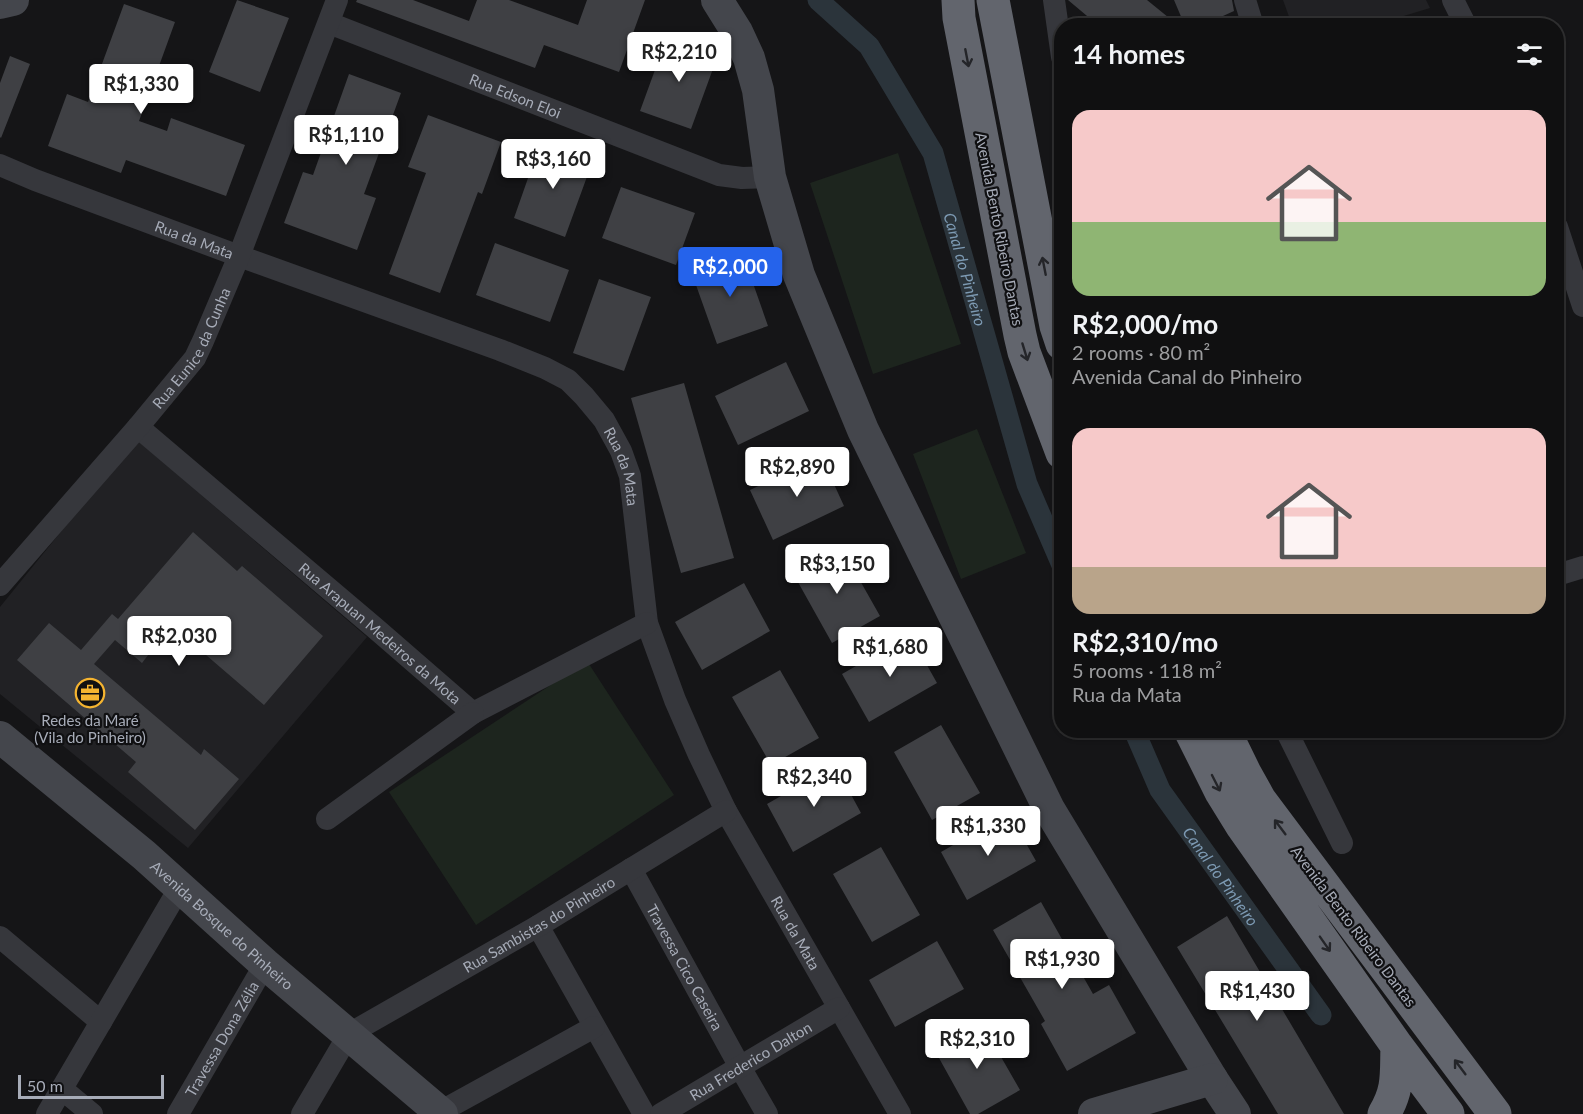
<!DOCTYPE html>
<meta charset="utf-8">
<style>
body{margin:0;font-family:Lato,sans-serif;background:#19191a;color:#f1f3f6;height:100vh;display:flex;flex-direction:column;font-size:22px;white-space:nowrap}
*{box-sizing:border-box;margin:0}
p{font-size:20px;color:#9c9d9f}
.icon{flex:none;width:33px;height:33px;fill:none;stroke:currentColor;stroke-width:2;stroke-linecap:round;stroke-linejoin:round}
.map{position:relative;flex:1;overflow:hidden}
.sheet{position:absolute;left:1054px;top:18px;width:510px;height:720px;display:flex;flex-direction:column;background:#101011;border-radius:24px;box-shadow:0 2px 4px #0004,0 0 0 2px #303031}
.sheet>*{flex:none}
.scale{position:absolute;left:18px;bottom:15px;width:146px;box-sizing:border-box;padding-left:6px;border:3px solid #a7acb8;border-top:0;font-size:16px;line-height:21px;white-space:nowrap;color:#a7acb8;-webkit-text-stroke:4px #101012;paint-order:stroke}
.price{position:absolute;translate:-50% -51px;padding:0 14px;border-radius:6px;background:#fff;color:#222;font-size:20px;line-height:39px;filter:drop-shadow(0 2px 3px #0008)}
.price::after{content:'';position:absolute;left:50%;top:36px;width:18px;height:14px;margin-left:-9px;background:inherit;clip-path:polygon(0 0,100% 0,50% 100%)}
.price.current{background:#2563eb;color:#fff}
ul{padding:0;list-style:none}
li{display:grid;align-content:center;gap:12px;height:318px;padding:0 18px}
li span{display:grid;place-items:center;height:186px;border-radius:18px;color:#555}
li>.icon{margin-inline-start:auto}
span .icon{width:108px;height:108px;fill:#fffc;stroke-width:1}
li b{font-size:26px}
h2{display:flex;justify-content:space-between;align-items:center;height:72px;padding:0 18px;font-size:26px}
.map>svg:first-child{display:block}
.built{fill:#212124}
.green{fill:#1d251e}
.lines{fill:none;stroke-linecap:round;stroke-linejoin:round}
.canal{stroke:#2b343b;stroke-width:21}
.building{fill:#3f4044}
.street{stroke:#36373c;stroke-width:22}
.secondary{stroke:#44464c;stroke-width:32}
.highway{stroke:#62656d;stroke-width:33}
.oneway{stroke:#242529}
.labels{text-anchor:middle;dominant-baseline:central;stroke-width:4.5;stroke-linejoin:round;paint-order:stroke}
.street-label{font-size:15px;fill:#a7acb8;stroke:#101012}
.poi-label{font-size:15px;fill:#a7acb8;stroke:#101012}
.water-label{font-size:16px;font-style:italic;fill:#7d9ab3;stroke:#101012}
</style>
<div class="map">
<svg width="1583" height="1114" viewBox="0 0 1583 1114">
<rect width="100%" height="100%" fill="#151517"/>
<path class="built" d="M 1283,0 L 1426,0 L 1430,8 L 1374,25 L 1292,25 Z
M 136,439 L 367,637 L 188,848 L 0,694 L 0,607 Z"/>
<path class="green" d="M 898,153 L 961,344 L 873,374 L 810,183 Z
M 977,429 L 1026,553 L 961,579 L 913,454 Z
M 587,661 L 674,795 L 476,925 L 389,792 Z"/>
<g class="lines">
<g class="canal">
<path id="s1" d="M 818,0 L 869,46 L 933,153 L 1027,484 L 1062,565"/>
<path id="s2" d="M 1134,730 L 1160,790 L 1321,1015"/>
</g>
</g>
<path class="building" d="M 237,0 L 289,18 L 260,92 L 209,72 Z
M 357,0 L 413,0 L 469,21 L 477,0 L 509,0 L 578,25 L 587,0 L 645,0 L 619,72 L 544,45 L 535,68 L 356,2 Z
M 1068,0 L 1147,0 L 1179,26 L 1099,26 Z
M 1174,0 L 1232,0 L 1234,11 L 1201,26 L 1185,26 Z
M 124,4 L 175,22 L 139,121 L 167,131 L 171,118 L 245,145 L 226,196 L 126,160 L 121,173 L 48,146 L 67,94 L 88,102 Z
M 667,37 L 718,55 L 691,129 L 640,111 Z
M 10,56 L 30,64 L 1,138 L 0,137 L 0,83 Z
M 349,74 L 401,93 L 364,194 L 376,198 L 357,250 L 284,223 L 303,172 L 313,175 Z
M 428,115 L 501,142 L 482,194 L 478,192 L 440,293 L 389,274 L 426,173 L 408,167 Z
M 540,144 L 592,163 L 565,237 L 514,218 Z
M 621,187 L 695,213 L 676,265 L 602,238 Z
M 495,243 L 569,270 L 550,322 L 476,295 Z
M 742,252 L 768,326 L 717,344 L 691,271 Z
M 599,279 L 651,297 L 624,371 L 573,353 Z
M 786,362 L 809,411 L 738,445 L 715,396 Z
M 684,383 L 734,558 L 681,573 L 631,398 Z
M 821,456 L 844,506 L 773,540 L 750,490 Z
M 193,532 L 237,571 L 242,566 L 323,636 L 264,705 L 163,618 L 142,642 L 152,650 L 142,663 L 115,640 L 94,664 L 201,755 L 204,749 L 239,779 L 195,830 L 128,772 L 136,762 L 17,660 L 49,623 L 81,650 L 112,614 L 118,619 Z
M 841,547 L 880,616 L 832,643 L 794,575 Z
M 744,583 L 770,631 L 702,670 L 675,622 Z
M 910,635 L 937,683 L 869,722 L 842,674 Z
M 780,670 L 819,738 L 771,765 L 732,697 Z
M 941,725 L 980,793 L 932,820 L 894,752 Z
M 835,765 L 861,813 L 793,852 L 767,804 Z
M 1009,813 L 1036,861 L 967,900 L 941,852 Z
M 881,847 L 920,915 L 872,942 L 833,874 Z
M 1041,902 L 1093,994 L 1109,985 L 1136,1033 L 1067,1071 L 1041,1024 L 1045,1021 L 993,930 Z
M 1227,916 L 1344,1114 L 1278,1114 L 1177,947 Z
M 937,941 L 964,989 L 895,1027 L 869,980 Z
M 981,1022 L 1020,1090 L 978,1114 L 970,1114 L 934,1049 Z"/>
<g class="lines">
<g class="street">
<path d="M 1054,0 L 1062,57"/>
<path d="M 1245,0 L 1253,26"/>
<path d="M 1453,0 L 1466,26"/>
<path id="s3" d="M 329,23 L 719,175 L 742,178 L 770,177"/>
<path id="s4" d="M 0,165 L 35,180 L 239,256 L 500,350 L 545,368 L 568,380 L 584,396 L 604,420 L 621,451 L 630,476 L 647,623 L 675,700 L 699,755 L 726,811 L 900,1114"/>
<path d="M 1557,227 L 1583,306"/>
<path id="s5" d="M 138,427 L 375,628 L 473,713 L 647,623"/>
<path d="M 1557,575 L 1583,567"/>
<path id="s6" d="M 0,585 L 138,427 L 195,358 L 203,341 L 239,256 L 337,0"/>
<path d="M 1286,730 L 1342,843"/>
<path d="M 327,819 L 473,713"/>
<path id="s7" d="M 631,869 L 740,1067 L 767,1114"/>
<path d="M 538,926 L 644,1114"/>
<path d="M 0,937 L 101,1022"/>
<path d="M 62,1089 L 92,1114"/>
<path d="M 440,1112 L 594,1027"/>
<path d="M 47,1114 L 180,887"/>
<path id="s8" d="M 178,1114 L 265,964"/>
<path id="s9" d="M 302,1114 L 349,1034 L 538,926 L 726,811"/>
<path id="s10" d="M 661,1114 L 839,1008"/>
</g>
<g class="secondary">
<path d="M 717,0 L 737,32 L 749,58 L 758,90 L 770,177 L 799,275 L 863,430 L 1049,809 L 1212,1079 L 1235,1114"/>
<path d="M 0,3 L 13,0"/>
<path id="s11" d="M 0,737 L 144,855 L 265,964 L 442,1114"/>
<path d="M 1094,1114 L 1212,1079"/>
</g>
<path class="highway" d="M 958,0 L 959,18 L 1020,335 L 1024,352 L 1062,453
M 993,0 L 1056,326 L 1062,344
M 1190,730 L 1221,792 L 1242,826 L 1397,1046 L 1448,1114
M 1224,730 L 1245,773 L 1260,800 L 1495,1114
M 1384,1114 C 1399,1089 1396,1074 1397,1046"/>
</g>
<defs><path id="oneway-shaft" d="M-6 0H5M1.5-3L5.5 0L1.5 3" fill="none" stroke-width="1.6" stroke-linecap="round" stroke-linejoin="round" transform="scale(1.5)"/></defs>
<g class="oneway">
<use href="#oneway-shaft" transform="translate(967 58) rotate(79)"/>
<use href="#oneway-shaft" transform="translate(1044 266) rotate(-101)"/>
<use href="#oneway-shaft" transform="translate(1025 352) rotate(73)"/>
<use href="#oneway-shaft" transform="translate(1216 783) rotate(63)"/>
<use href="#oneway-shaft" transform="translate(1280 827) rotate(-127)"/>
<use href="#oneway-shaft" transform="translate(1325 944) rotate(55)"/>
<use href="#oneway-shaft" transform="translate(1460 1067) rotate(-127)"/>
</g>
<defs>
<g id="office-ring" transform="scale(1.5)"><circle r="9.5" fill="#101012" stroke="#f5b430" stroke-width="1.5"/><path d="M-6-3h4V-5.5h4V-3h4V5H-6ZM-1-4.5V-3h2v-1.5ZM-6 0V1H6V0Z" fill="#f5b430"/></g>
</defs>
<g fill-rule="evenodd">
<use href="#office-ring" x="90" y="693"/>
</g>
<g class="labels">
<g class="street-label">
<text stroke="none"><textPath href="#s3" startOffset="200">Rua Edson Eloi</textPath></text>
<text transform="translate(1000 229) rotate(79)">Avenida Bento Ribeiro Dantas</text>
<text stroke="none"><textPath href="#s4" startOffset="208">Rua da Mata</textPath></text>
<text stroke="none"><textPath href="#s6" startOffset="306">Rua Eunice da Cunha</textPath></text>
<text stroke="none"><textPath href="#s4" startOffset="712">Rua da Mata</textPath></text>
<text stroke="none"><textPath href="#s5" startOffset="318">Rua Arapuan Medeiros da Mota</textPath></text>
<text stroke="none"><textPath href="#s11" startOffset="291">Avenida Bosque do Pinheiro</textPath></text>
<text stroke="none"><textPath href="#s9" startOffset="312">Rua Sambistas do Pinheiro</textPath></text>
<text transform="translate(1354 926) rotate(53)">Avenida Bento Ribeiro Dantas</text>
<text stroke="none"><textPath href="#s4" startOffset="1216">Rua da Mata</textPath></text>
<text stroke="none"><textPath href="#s7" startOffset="112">Travessa Cico Caseira</textPath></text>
<text stroke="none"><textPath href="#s8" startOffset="87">Travessa Dona Zélia</textPath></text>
<text stroke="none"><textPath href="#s10" startOffset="104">Rua Frederico Dalton</textPath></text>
</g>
<g class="poi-label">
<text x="90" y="720">Redes da Maré<tspan x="90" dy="17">(Vila do Pinheiro)</tspan></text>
</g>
<g class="water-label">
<text stroke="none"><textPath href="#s1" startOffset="314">Canal do Pinheiro</textPath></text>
<text stroke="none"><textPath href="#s2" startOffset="171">Canal do Pinheiro</textPath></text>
</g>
</g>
</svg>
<div class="scale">50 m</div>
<b class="price" style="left:679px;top:83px">R$2,210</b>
<b class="price" style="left:141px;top:115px">R$1,330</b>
<b class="price" style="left:346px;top:166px">R$1,110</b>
<b class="price" style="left:553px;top:190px">R$3,160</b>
<b class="price current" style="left:730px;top:298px">R$2,000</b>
<b class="price" style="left:797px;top:498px">R$2,890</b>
<b class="price" style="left:837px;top:595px">R$3,150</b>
<b class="price" style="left:179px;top:667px">R$2,030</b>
<b class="price" style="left:890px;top:678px">R$1,680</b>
<b class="price" style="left:814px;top:808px">R$2,340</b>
<b class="price" style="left:988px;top:857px">R$1,330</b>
<b class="price" style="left:1062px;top:990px">R$1,930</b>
<b class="price" style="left:1257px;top:1022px">R$1,430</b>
<b class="price" style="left:977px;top:1070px">R$2,310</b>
<section class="sheet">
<h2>14 homes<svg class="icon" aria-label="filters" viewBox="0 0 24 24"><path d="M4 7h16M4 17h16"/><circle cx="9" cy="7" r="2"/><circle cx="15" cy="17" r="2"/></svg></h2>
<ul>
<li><span style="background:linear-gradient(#f6c9c9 60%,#8fb573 0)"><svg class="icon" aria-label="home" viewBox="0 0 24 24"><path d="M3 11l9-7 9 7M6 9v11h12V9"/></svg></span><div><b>R$2,000/mo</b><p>2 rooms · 80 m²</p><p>Avenida Canal do Pinheiro</p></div></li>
<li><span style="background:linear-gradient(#f6c9c9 75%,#b9a48a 0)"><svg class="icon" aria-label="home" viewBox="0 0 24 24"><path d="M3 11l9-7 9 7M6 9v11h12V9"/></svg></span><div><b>R$2,310/mo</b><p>5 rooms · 118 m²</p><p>Rua da Mata</p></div></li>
</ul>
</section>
</div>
